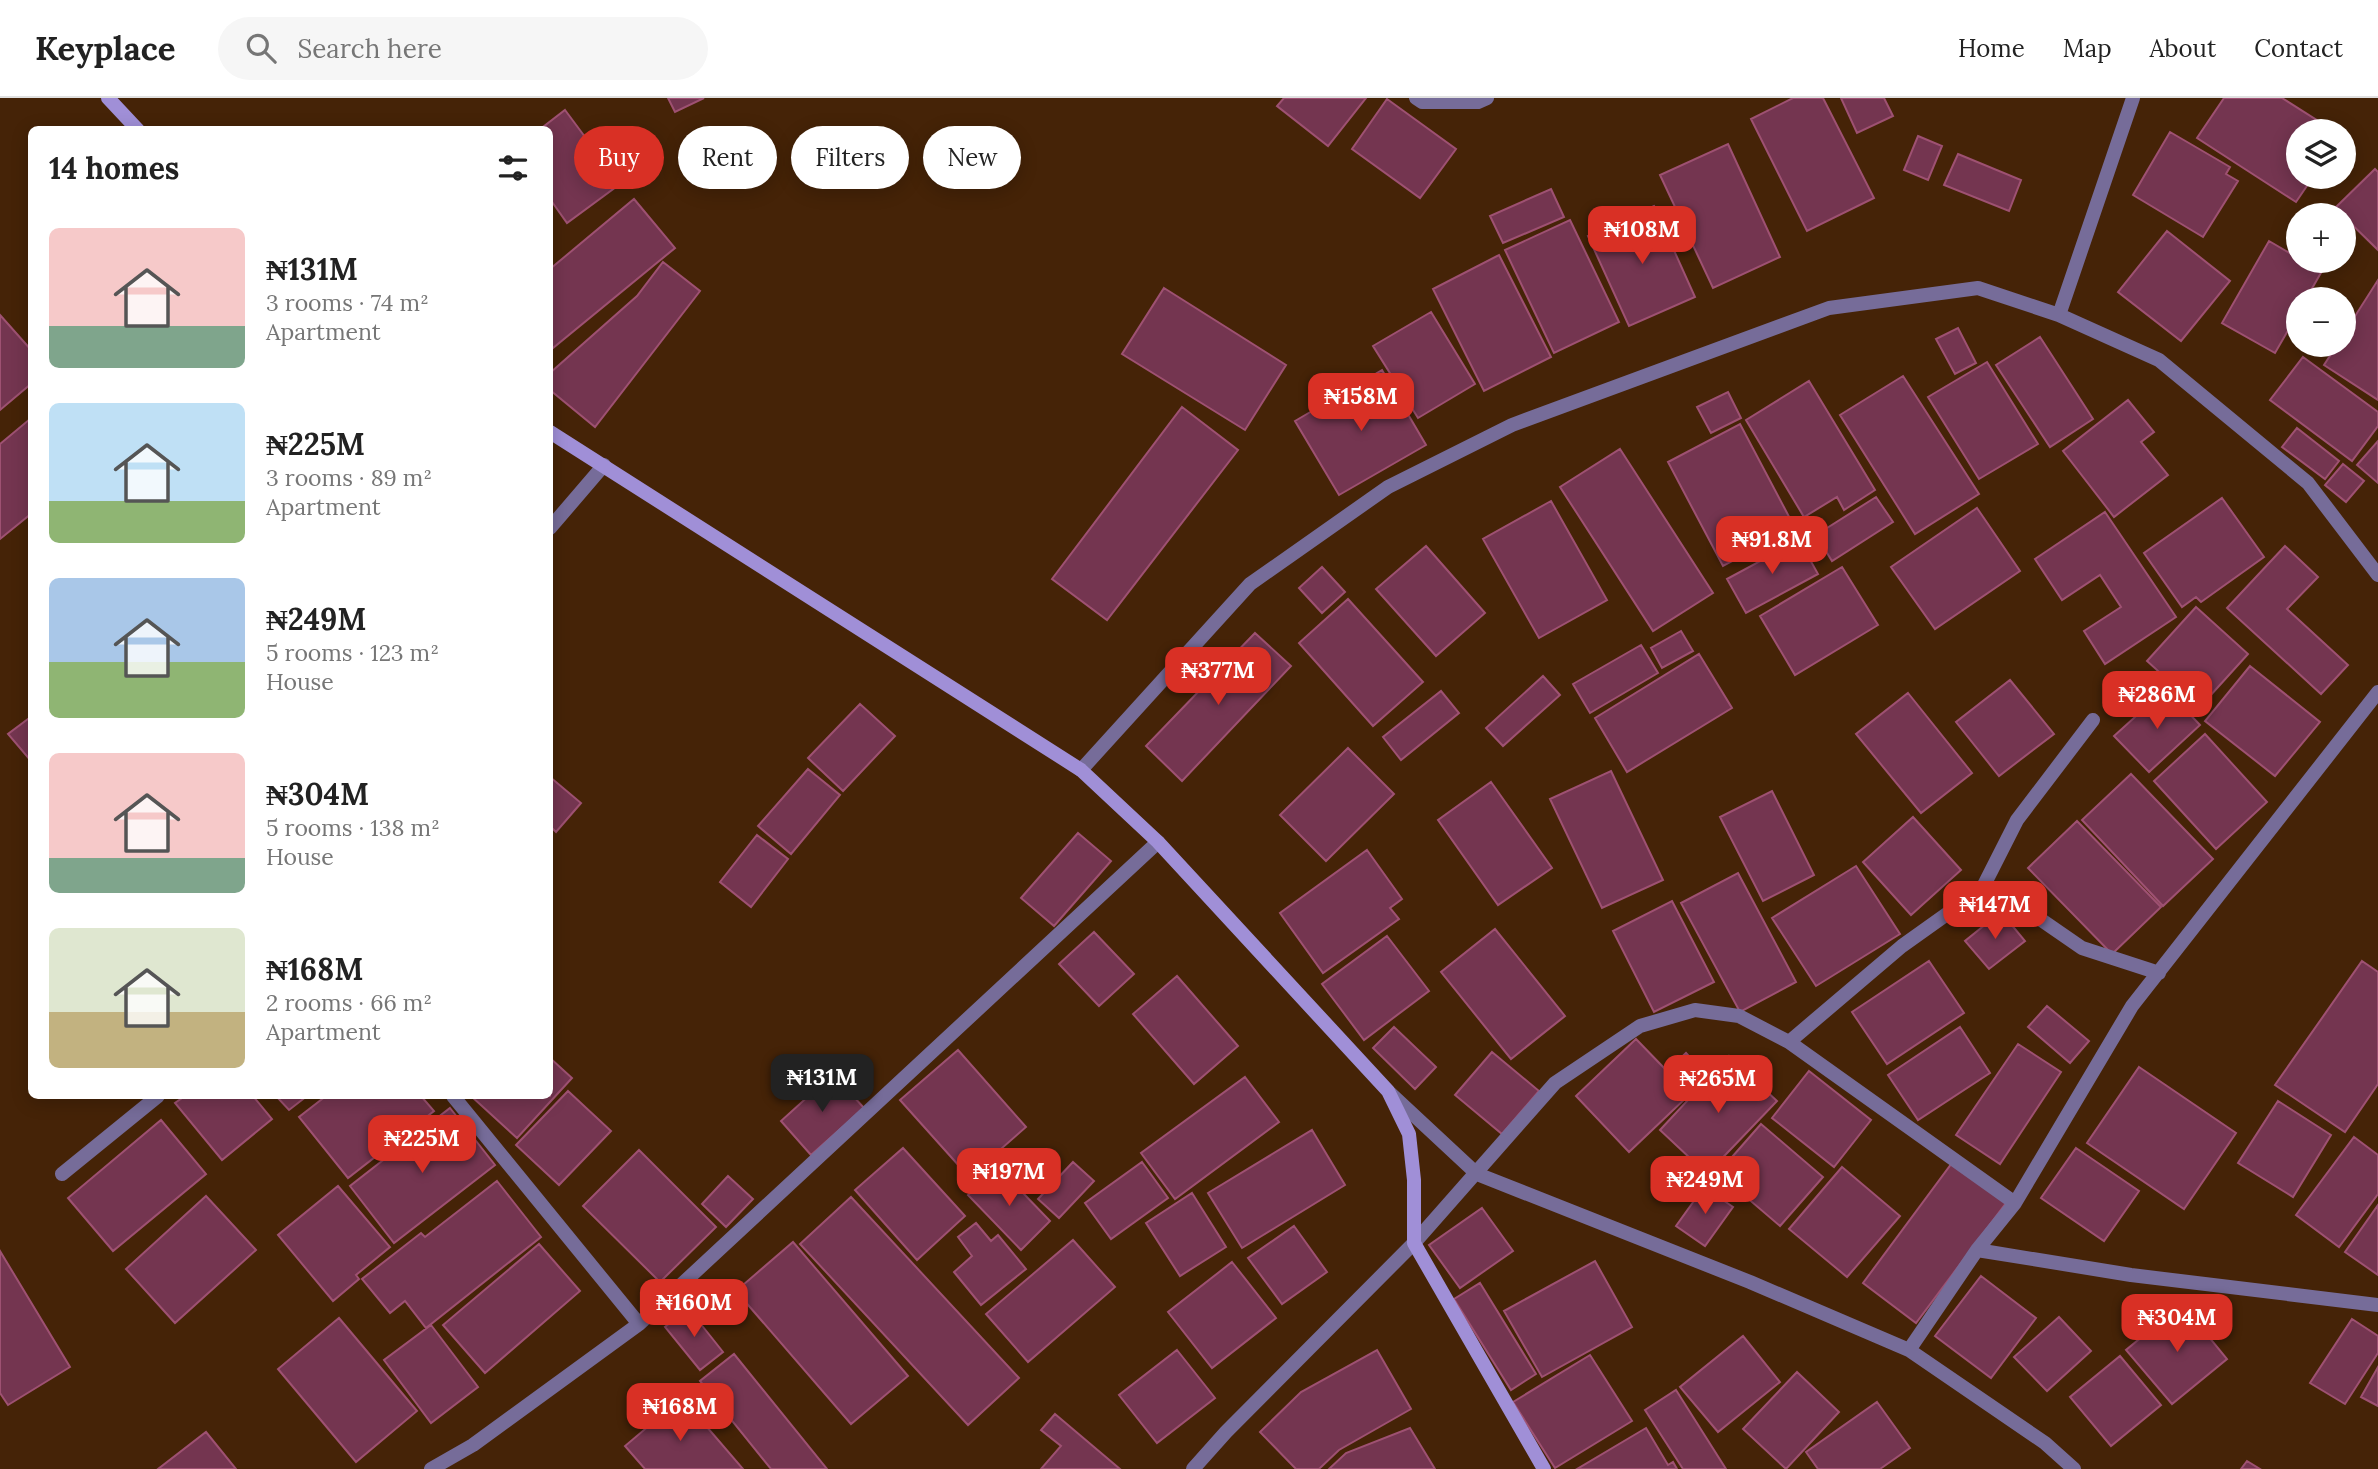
<!DOCTYPE html>
<meta charset="utf-8">
<style>
body{margin:0;font-family:Lora,serif;background:#f6f6f6;color:#222;height:100vh;display:flex;flex-direction:column;font-size:26px;white-space:nowrap}
*{box-sizing:border-box;margin:0}
p{font-size:23px;color:#767676}
.icon{flex:none;width:38px;height:38px;fill:none;stroke:currentColor;stroke-width:2;stroke-linecap:round;stroke-linejoin:round}
.map{position:relative;flex:1;overflow:hidden}
.panel{position:absolute;left:28px;top:28px;width:525px;height:973px;display:flex;flex-direction:column;background:#fff;border-radius:10px;box-shadow:0 4px 18px #0003}
.panel>*{flex:none}
.banner{position:absolute;left:574px;top:28px;width:665px;height:63px;display:flex;gap:14px}
.tools{position:absolute;left:2286px;top:21px;display:grid;gap:14px}
.tools a{display:grid;place-items:center;width:70px;height:70px;border-radius:50%;background:#fff;box-shadow:0 4px 18px #0003;font-size:35px}
.price{position:absolute;translate:-50% -60px;padding:0 16px;border-radius:14px;background:#d93025;color:#fff;font-size:23px;line-height:46px;filter:drop-shadow(0 2px 4px #0008)}
.price::after{content:'';position:absolute;left:50%;top:42px;width:21px;height:16px;margin-left:-10px;background:inherit;clip-path:polygon(0 0,100% 0,50% 100%)}
.price.active{background:#222;color:#fff}
ul{padding:0;list-style:none}
li{display:flex;align-items:center;gap:21px;height:175px;padding:0 21px}
li span{display:grid;place-items:center;flex:none;width:196px;height:140px;border-radius:10px;color:#555}
li>.icon{margin-inline-start:auto}
span .icon{width:84px;height:84px;fill:#fffc;stroke-width:1}
li b{font-size:30px}
h2{display:flex;justify-content:space-between;align-items:center;height:84px;padding:0 21px;font-size:30px}
.tag{padding:0 24px;border-radius:32px;background:#fff;box-shadow:0 4px 18px #0003;font-size:24px;line-height:63px}
.tag.active{background:#d93025;color:#fff}
header{display:flex;align-items:center;gap:42px;box-sizing:border-box;height:98px;padding:0 35px;background:#fff;border-bottom:2px solid #e0e0e0}
header strong{font-size:33px}
nav{display:flex;gap:38px;margin-inline-start:auto;font-size:24px}
.search{width:490px;height:63px;background:#f6f6f6;display:flex;align-items:center;gap:18px;box-sizing:border-box;padding:0 24px;border-radius:38px;color:#767676;font-size:26px}
.map>svg:first-child{display:block}
.building{fill:#743550;stroke:#9e5172;stroke-width:2}
.lines{fill:none;stroke-linecap:round;stroke-linejoin:round}
.street{stroke:#766c99;stroke-width:14}
.secondary{stroke:#a08fd7;stroke-width:14}
</style>
<header>
<strong>Keyplace</strong>
<div class="search"><svg class="icon" aria-label="search" viewBox="0 0 24 24"><circle cx="10" cy="10" r="6"/><path d="M15 15l6 6"/></svg>Search here</div>
<nav><a>Home</a><a>Map</a><a>About</a><a>Contact</a></nav>
</header>
<div class="map">
<svg width="2378" height="1371" viewBox="0 0 2378 1371">
<rect width="100%" height="100%" fill="#452307"/>
<path class="building" d="M 668,0 L 704,0 L 675,14 Z
M 1284,0 L 1366,0 L 1328,48 L 1277,8 Z
M 1793,0 L 1823,0 L 1874,100 L 1807,133 L 1751,21 Z
M 1841,0 L 1884,0 L 1893,18 L 1857,35 Z
M 2224,0 L 2282,0 L 2334,33 L 2298,33 L 2298,79 L 2313,79 L 2296,104 L 2197,40 Z
M 1387,1 L 1456,51 L 1420,100 L 1352,51 Z
M 565,12 L 620,86 L 567,125 L 550,101 L 550,32 L 539,32 Z
M 2170,34 L 2230,69 L 2226,76 L 2238,83 L 2203,139 L 2133,97 Z
M 1918,38 L 1942,48 L 1928,82 L 1904,72 Z
M 1728,46 L 1780,159 L 1713,190 L 1660,77 Z
M 1958,56 L 2021,82 L 2009,113 L 1944,87 Z
M 2375,71 L 2378,74 L 2378,152 L 2335,110 Z
M 1551,91 L 1564,119 L 1503,145 L 1490,118 Z
M 634,101 L 675,150 L 553,250 L 550,246 L 550,171 Z
M 1654,108 L 1695,199 L 1629,228 L 1588,138 Z
M 1570,122 L 1619,224 L 1554,255 L 1505,152 Z
M 2167,133 L 2230,183 L 2181,243 L 2118,194 Z
M 2269,143 L 2298,160 L 2298,163 L 2322,173 L 2306,201 L 2298,201 L 2298,215 L 2275,255 L 2222,225 Z
M 1499,157 L 1551,259 L 1484,293 L 1433,191 Z
M 663,164 L 700,193 L 595,329 L 550,292 L 550,275 L 637,198 Z
M 2378,182 L 2378,302 L 2324,267 L 2337,247 L 2343,247 L 2343,237 Z
M 1164,190 L 1286,267 L 1245,332 L 1122,256 Z
M 1431,214 L 1475,286 L 1418,320 L 1373,248 Z
M 0,217 L 32,253 L 32,285 L 0,312 Z
M 1958,230 L 1976,265 L 1955,276 L 1936,241 Z
M 2040,239 L 2093,321 L 2050,349 L 1996,267 Z
M 2303,259 L 2378,314 L 2378,328 L 2352,363 L 2270,302 Z
M 1987,264 L 2038,346 L 1979,381 L 1928,299 Z
M 1382,272 L 1426,347 L 1339,397 L 1295,323 Z
M 1903,278 L 1979,396 L 1915,436 L 1840,317 Z
M 1809,283 L 1875,392 L 1844,412 L 1837,399 L 1804,419 L 1746,322 Z
M 1728,294 L 1741,320 L 1711,335 L 1697,309 Z
M 2128,302 L 2154,334 L 2141,344 L 2168,377 L 2114,419 L 2063,353 Z
M 1182,309 L 1238,352 L 1107,522 L 1052,481 Z
M 30,321 L 32,415 L 0,441 L 0,346 Z
M 1740,326 L 1795,430 L 1723,468 L 1668,364 Z
M 2297,330 L 2339,363 L 2325,381 L 2282,349 Z
M 2378,343 L 2378,385 L 2357,367 Z
M 1620,351 L 1713,495 L 1653,533 L 1560,389 Z
M 2343,366 L 2364,383 L 2346,404 L 2325,387 Z
M 1876,399 L 1893,424 L 1832,463 L 1816,437 Z
M 2222,400 L 2264,459 L 2201,504 L 2196,499 L 2182,509 L 2144,455 Z
M 1551,403 L 1607,502 L 1539,540 L 1483,441 Z
M 1977,410 L 2020,473 L 1935,531 L 1891,469 Z
M 2105,414 L 2176,519 L 2105,566 L 2084,533 L 2121,509 L 2100,477 L 2062,502 L 2035,461 Z
M 1799,442 L 1818,476 L 1746,515 L 1727,481 Z
M 1426,448 L 1485,515 L 1436,558 L 1376,491 Z
M 2285,448 L 2318,479 L 2287,511 L 2348,567 L 2321,596 L 2227,510 Z
M 1322,469 L 1345,494 L 1322,515 L 1299,490 Z
M 1842,469 L 1878,527 L 1795,577 L 1760,518 Z
M 1348,501 L 1423,584 L 1373,628 L 1299,545 Z
M 2196,509 L 2248,556 L 2199,610 L 2147,563 Z
M 1681,533 L 1693,553 L 1662,570 L 1651,550 Z
M 1255,535 L 1291,568 L 1182,683 L 1146,648 Z
M 1641,547 L 1658,575 L 1590,615 L 1573,586 Z
M 1699,556 L 1732,610 L 1627,674 L 1595,620 Z
M 2250,568 L 2320,624 L 2275,678 L 2205,623 Z
M 1543,578 L 1560,597 L 1503,648 L 1486,630 Z
M 2010,582 L 2054,636 L 1999,678 L 1956,624 Z
M 2166,591 L 2200,627 L 2149,674 L 2114,638 Z
M 1441,593 L 1459,615 L 1401,662 L 1383,639 Z
M 1908,595 L 1972,675 L 1921,715 L 1856,636 Z
M 860,606 L 895,638 L 843,693 L 808,660 Z
M 32,618 L 32,662 L 31,663 L 8,636 Z
M 2205,636 L 2267,704 L 2216,751 L 2154,683 Z
M 1348,650 L 1394,696 L 1326,763 L 1280,717 Z
M 808,671 L 840,697 L 791,756 L 758,728 Z
M 1611,673 L 1663,782 L 1602,810 L 1550,701 Z
M 2131,676 L 2213,761 L 2163,808 L 2082,722 Z
M 550,679 L 581,705 L 556,734 L 550,728 Z
M 1491,684 L 1552,770 L 1498,807 L 1438,722 Z
M 1772,693 L 1814,777 L 1763,803 L 1720,719 Z
M 1913,719 L 1961,772 L 1911,817 L 1863,764 Z
M 2077,723 L 2161,809 L 2112,856 L 2028,770 Z
M 1078,735 L 1111,763 L 1054,828 L 1021,800 Z
M 757,737 L 788,761 L 751,809 L 720,784 Z
M 1367,752 L 1402,801 L 1390,810 L 1399,821 L 1323,875 L 1280,815 Z
M 1856,768 L 1900,836 L 1816,888 L 1772,820 Z
M 1738,775 L 1796,884 L 1740,914 L 1681,805 Z
M 1672,803 L 1714,884 L 1654,914 L 1613,833 Z
M 2001,814 L 2025,843 L 1989,871 L 1965,843 Z
M 1495,831 L 1565,918 L 1511,961 L 1441,874 Z
M 1094,834 L 1134,876 L 1099,908 L 1059,866 Z
M 1387,838 L 1429,893 L 1364,942 L 1322,886 Z
M 1929,863 L 1964,915 L 1887,966 L 1852,914 Z
M 2362,863 L 2378,874 L 2378,986 L 2345,1034 L 2275,987 Z
M 1177,878 L 1238,948 L 1194,986 L 1133,916 Z
M 2047,908 L 2089,943 L 2070,965 L 2028,929 Z
M 1394,929 L 1436,969 L 1415,991 L 1373,950 Z
M 1960,929 L 1990,975 L 1918,1022 L 1888,977 Z
M 1636,941 L 1667,973 L 1686,955 L 1708,979 L 1629,1054 L 1576,998 Z
M 2018,946 L 2061,974 L 2000,1066 L 1956,1037 Z
M 958,952 L 1026,1029 L 969,1079 L 900,1002 Z
M 1492,954 L 1539,993 L 1502,1036 L 1455,997 Z
M 1729,958 L 1777,1003 L 1707,1076 L 1660,1032 Z
M 550,960 L 572,980 L 517,1040 L 471,998 L 550,998 Z
M 2139,969 L 2236,1035 L 2184,1111 L 2087,1045 Z
M 1809,973 L 1871,1022 L 1834,1069 L 1772,1020 Z
M 833,976 L 864,1010 L 811,1057 L 781,1023 Z
M 1245,979 L 1279,1024 L 1175,1101 L 1141,1055 Z
M 568,993 L 611,1033 L 559,1087 L 516,1047 Z
M 185,998 L 253,998 L 272,1021 L 222,1062 L 175,1005 Z
M 276,998 L 307,998 L 289,1012 Z
M 326,998 L 421,998 L 434,1013 L 348,1080 L 299,1019 Z
M 2278,1003 L 2331,1037 L 2293,1099 L 2238,1065 Z
M 450,1010 L 495,1067 L 394,1145 L 350,1088 Z
M 161,1022 L 206,1076 L 113,1153 L 68,1100 Z
M 1761,1026 L 1823,1079 L 1780,1128 L 1718,1075 Z
M 1312,1032 L 1345,1087 L 1242,1150 L 1208,1095 Z
M 2354,1039 L 2378,1057 L 2378,1096 L 2339,1149 L 2296,1117 Z
M 903,1050 L 965,1118 L 917,1162 L 855,1092 Z
M 2076,1050 L 2139,1093 L 2104,1143 L 2041,1100 Z
M 639,1052 L 716,1129 L 660,1184 L 583,1108 Z
M 1073,1064 L 1094,1083 L 1059,1120 L 1038,1101 Z
M 1142,1064 L 1168,1100 L 1111,1141 L 1085,1105 Z
M 1952,1065 L 2006,1105 L 1916,1225 L 1863,1185 Z
M 998,1069 L 1050,1123 L 1021,1152 L 968,1097 Z
M 1842,1069 L 1900,1118 L 1847,1179 L 1789,1131 Z
M 728,1078 L 753,1101 L 726,1129 L 702,1106 Z
M 497,1083 L 541,1139 L 426,1230 L 405,1203 L 390,1215 L 362,1181 L 421,1135 L 425,1139 Z
M 338,1088 L 390,1149 L 356,1177 L 359,1181 L 333,1203 L 278,1137 Z
M 1704,1089 L 1733,1109 L 1705,1148 L 1676,1128 Z
M 1192,1095 L 1226,1149 L 1180,1178 L 1146,1125 Z
M 206,1098 L 256,1152 L 175,1225 L 126,1171 Z
M 851,1099 L 1019,1280 L 968,1327 L 800,1146 Z
M 2378,1107 L 2378,1177 L 2345,1154 Z
M 1482,1110 L 1513,1153 L 1460,1190 L 1429,1147 Z
M 976,1125 L 991,1143 L 998,1137 L 1026,1171 L 981,1207 L 954,1174 L 972,1158 L 958,1139 Z
M 1294,1128 L 1327,1174 L 1282,1206 L 1248,1160 Z
M 1073,1142 L 1115,1189 L 1028,1264 L 986,1216 Z
M 793,1144 L 908,1278 L 851,1326 L 736,1193 Z
M 539,1146 L 580,1193 L 485,1275 L 443,1227 Z
M 0,1153 L 70,1269 L 8,1307 L 0,1295 Z
M 1595,1163 L 1632,1229 L 1542,1279 L 1504,1213 Z
M 1232,1164 L 1276,1220 L 1212,1270 L 1168,1214 Z
M 1981,1178 L 2036,1220 L 1991,1280 L 1935,1238 Z
M 1480,1185 L 1536,1276 L 1511,1292 L 1454,1201 Z
M 2182,1206 L 2227,1261 L 2172,1306 L 2126,1252 Z
M 688,1210 L 723,1254 L 700,1272 L 665,1229 Z
M 2059,1219 L 2091,1253 L 2047,1293 L 2014,1259 Z
M 339,1220 L 417,1313 L 356,1364 L 278,1271 Z
M 2352,1221 L 2378,1238 L 2378,1255 L 2345,1306 L 2310,1285 Z
M 431,1227 L 478,1289 L 431,1325 L 384,1262 Z
M 1743,1238 L 1780,1284 L 1718,1334 L 1680,1289 Z
M 1177,1252 L 1215,1300 L 1157,1345 L 1119,1297 Z
M 1377,1252 L 1411,1311 L 1339,1352 L 1319,1371 L 1296,1371 L 1260,1334 L 1301,1294 Z
M 734,1256 L 827,1371 L 771,1371 L 700,1283 Z
M 1590,1257 L 1632,1323 L 1555,1370 L 1513,1304 Z
M 2120,1258 L 2161,1307 L 2111,1348 L 2070,1299 Z
M 2378,1269 L 2378,1308 L 2361,1299 Z
M 1797,1274 L 1839,1314 L 1786,1371 L 1743,1331 Z
M 1676,1292 L 1726,1371 L 1683,1371 L 1645,1312 Z
M 682,1300 L 743,1371 L 645,1371 L 625,1348 Z
M 1877,1304 L 1910,1350 L 1880,1371 L 1818,1371 L 1806,1354 Z
M 1055,1316 L 1120,1371 L 1041,1371 L 1061,1348 L 1041,1332 Z
M 1410,1330 L 1435,1371 L 1329,1371 L 1346,1355 Z
M 1646,1330 L 1668,1367 L 1673,1364 L 1677,1371 L 1577,1371 Z
M 206,1334 L 236,1371 L 158,1371 Z
M 2247,1363 L 2260,1371 L 2241,1371 Z"/>
<g class="lines">
<path class="street" d="M 1416,0 L 1422,4 L 1478,4 L 1487,0
M 2059,217 L 2133,0
M 550,430 L 604,367
M 1081,672 L 1250,486 L 1388,389 L 1512,327 L 1829,210 L 1978,190 L 2059,217 L 2159,262 L 2308,385 L 2378,477
M 1982,791 L 2021,808 L 2082,850 L 2159,875
M 1789,944 L 1902,848 L 1982,791 L 2017,722 L 2093,622
M 1390,995 L 1477,1076 L 1750,1184 L 1909,1252 L 2045,1345 L 2074,1371
M 453,998 L 639,1226
M 62,1076 L 158,998
M 1977,1152 L 2131,1177 L 2378,1207
M 1909,1252 L 1977,1152 L 2015,1105 L 2132,908 L 2378,594
M 431,1371 L 473,1347 L 639,1226 L 1158,744
M 1193,1371 L 1226,1334 L 1414,1145 L 1555,985 L 1640,928 L 1695,912 L 1739,918 L 1789,944 L 2015,1105"/>
<path class="secondary" d="M 108,0 L 138,32
M 550,334 L 1081,672 L 1158,744 L 1388,993 L 1409,1036 L 1414,1082 L 1414,1145 L 1544,1371"/>
</g>
</svg>
<div class="tools">
<a><svg class="icon" aria-label="layers" viewBox="0 0 24 24"><path d="M12 4l9 5-9 5-9-5zM3 14l9 5 9-5"/></svg></a>
<a>+</a>
<a>−</a>
</div>
<b class="price" style="left:1642px;top:168px">₦108M</b>
<b class="price" style="left:1361px;top:335px">₦158M</b>
<b class="price" style="left:1772px;top:478px">₦91.8M</b>
<b class="price" style="left:1218px;top:609px">₦377M</b>
<b class="price" style="left:2157px;top:633px">₦286M</b>
<b class="price" style="left:1995px;top:843px">₦147M</b>
<b class="price active" style="left:822px;top:1016px">₦131M</b>
<b class="price" style="left:1718px;top:1017px">₦265M</b>
<b class="price" style="left:422px;top:1077px">₦225M</b>
<b class="price" style="left:1009px;top:1110px">₦197M</b>
<b class="price" style="left:1705px;top:1118px">₦249M</b>
<b class="price" style="left:694px;top:1241px">₦160M</b>
<b class="price" style="left:2177px;top:1256px">₦304M</b>
<b class="price" style="left:680px;top:1345px">₦168M</b>
<div class="banner">
<a class="tag active">Buy</a>
<a class="tag">Rent</a>
<a class="tag">Filters</a>
<a class="tag">New</a>
</div>
<section class="panel">
<h2>14 homes<svg class="icon" aria-label="filters" viewBox="0 0 24 24"><path d="M4 7h16M4 17h16"/><circle cx="9" cy="7" r="2"/><circle cx="15" cy="17" r="2"/></svg></h2>
<ul>
<li><span style="background:linear-gradient(#f6c9c9 70%,#7fa58c 0)"><svg class="icon" aria-label="home" viewBox="0 0 24 24"><path d="M3 11l9-7 9 7M6 9v11h12V9"/></svg></span><div><b>₦131M</b><p>3 rooms · 74 m²</p><p>Apartment</p></div></li>
<li><span style="background:linear-gradient(#bfe0f5 70%,#8fb573 0)"><svg class="icon" aria-label="home" viewBox="0 0 24 24"><path d="M3 11l9-7 9 7M6 9v11h12V9"/></svg></span><div><b>₦225M</b><p>3 rooms · 89 m²</p><p>Apartment</p></div></li>
<li><span style="background:linear-gradient(#a9c7e8 60%,#8fb573 0)"><svg class="icon" aria-label="home" viewBox="0 0 24 24"><path d="M3 11l9-7 9 7M6 9v11h12V9"/></svg></span><div><b>₦249M</b><p>5 rooms · 123 m²</p><p>House</p></div></li>
<li><span style="background:linear-gradient(#f6c9c9 75%,#7fa58c 0)"><svg class="icon" aria-label="home" viewBox="0 0 24 24"><path d="M3 11l9-7 9 7M6 9v11h12V9"/></svg></span><div><b>₦304M</b><p>5 rooms · 138 m²</p><p>House</p></div></li>
<li><span style="background:linear-gradient(#dfe7d0 60%,#c2b280 0)"><svg class="icon" aria-label="home" viewBox="0 0 24 24"><path d="M3 11l9-7 9 7M6 9v11h12V9"/></svg></span><div><b>₦168M</b><p>2 rooms · 66 m²</p><p>Apartment</p></div></li>
</ul>
</section>
</div>
